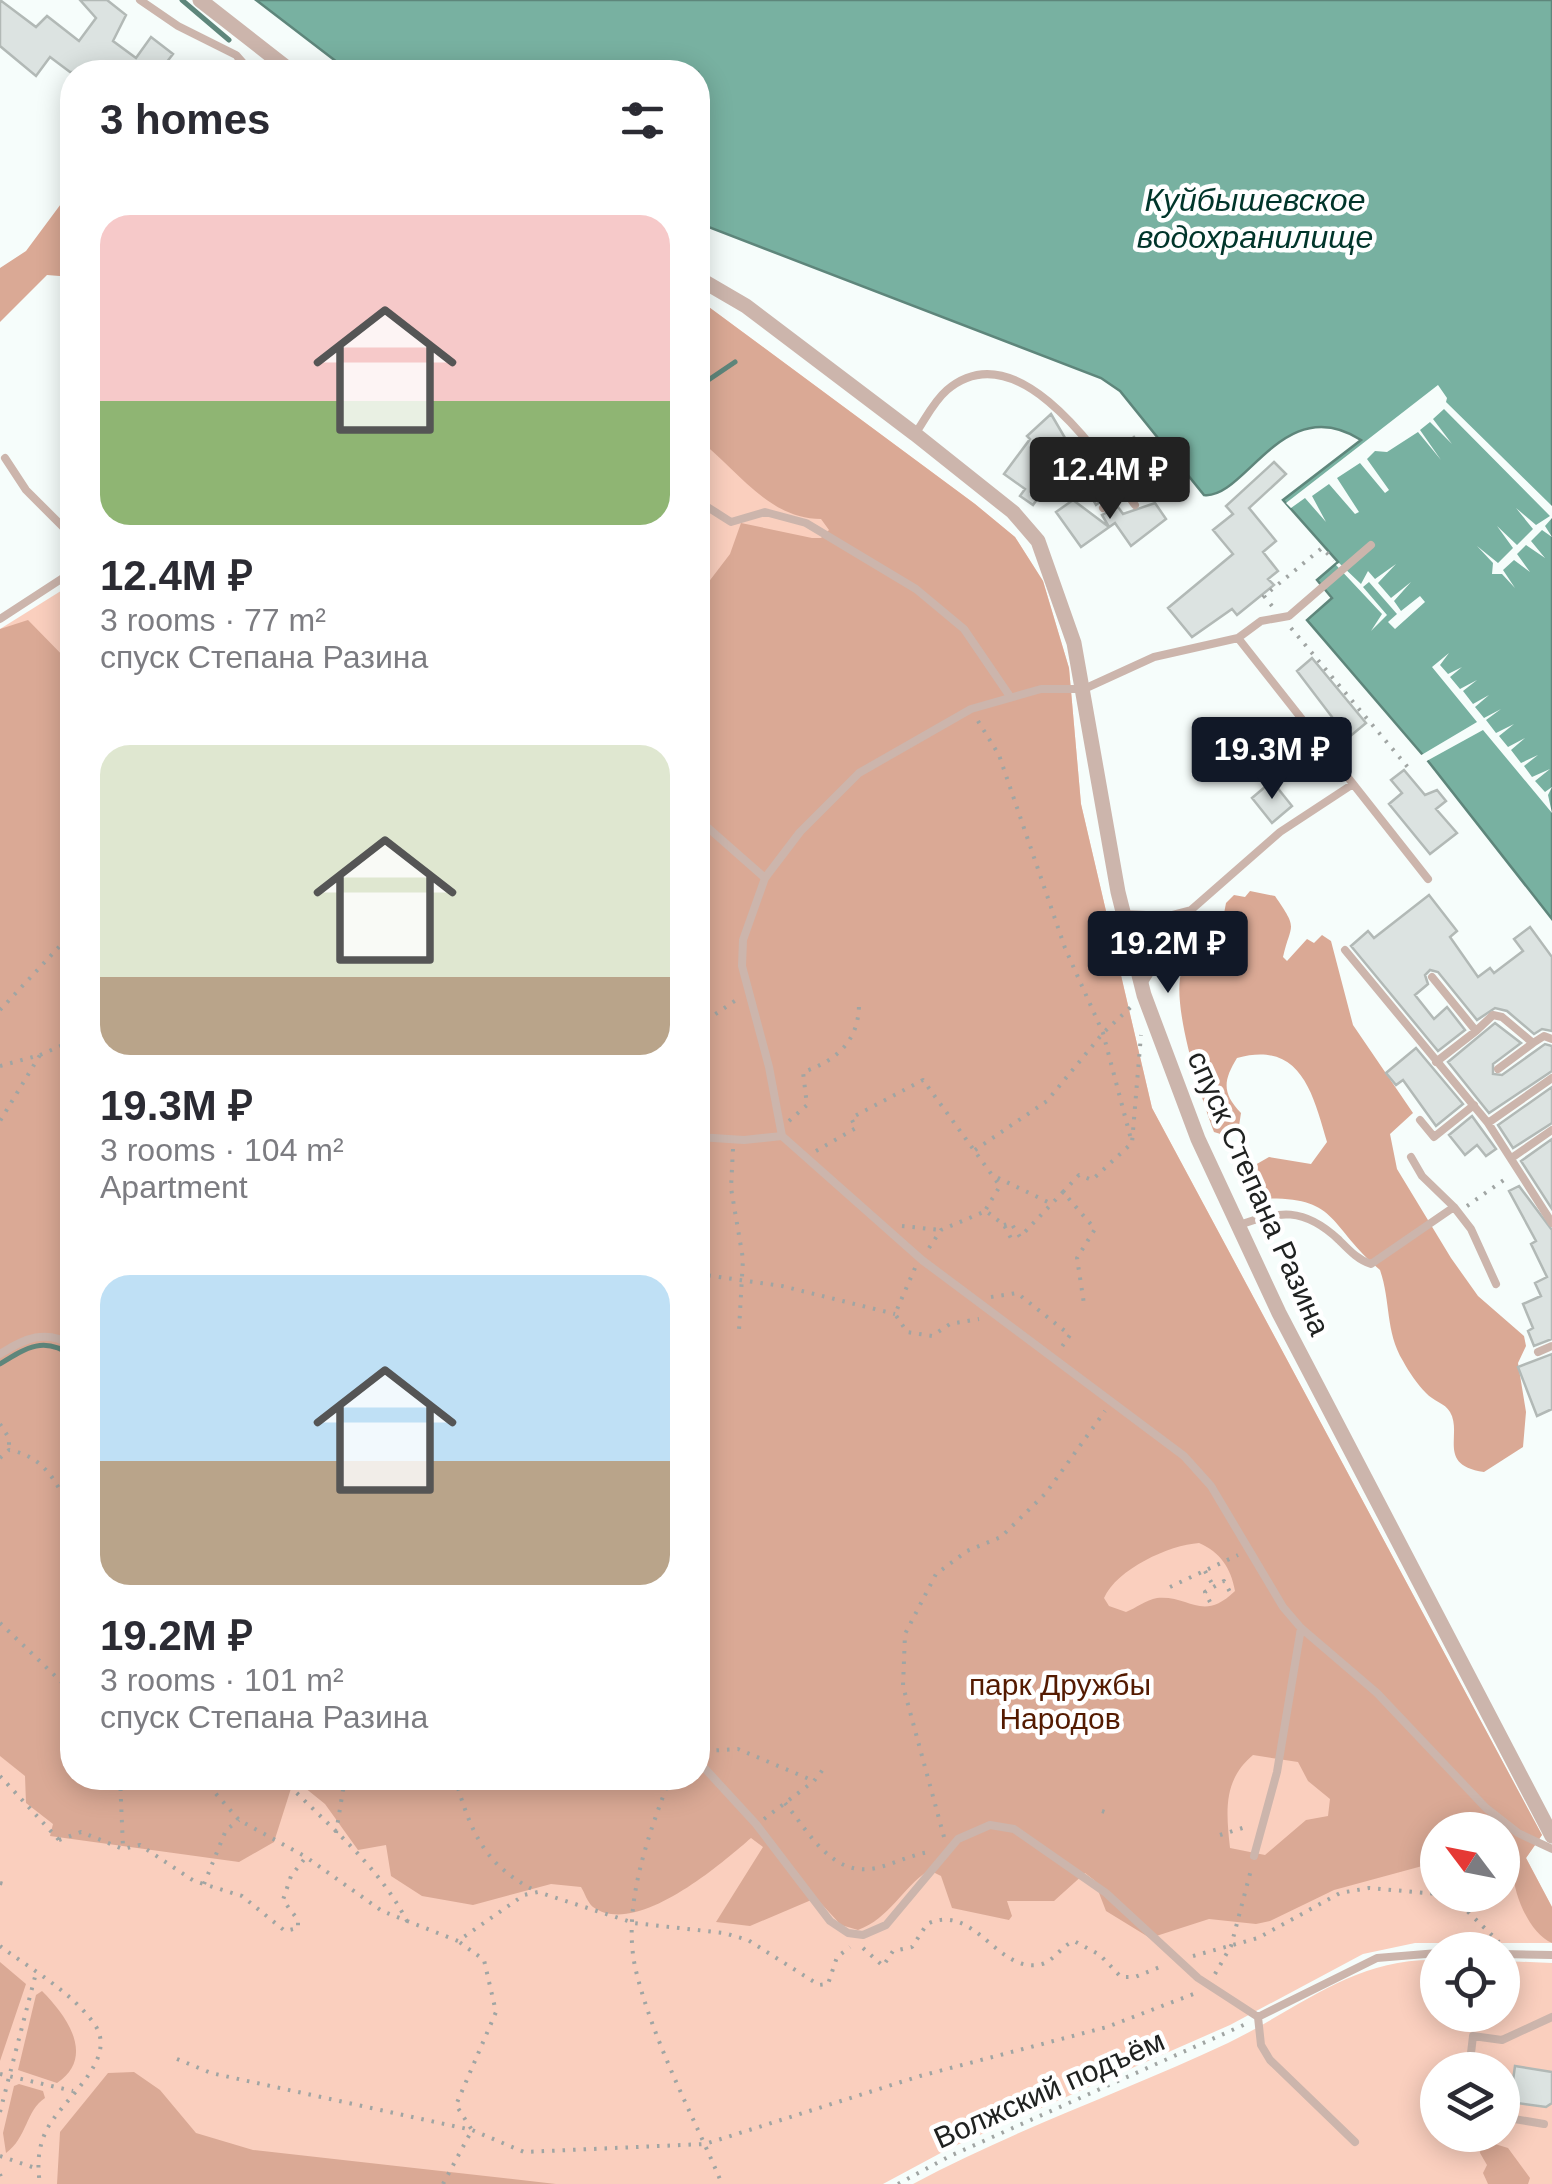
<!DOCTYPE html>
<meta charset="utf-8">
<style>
body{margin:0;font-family:Arial,sans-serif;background:#f7f7f7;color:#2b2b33;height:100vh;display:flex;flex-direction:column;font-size:38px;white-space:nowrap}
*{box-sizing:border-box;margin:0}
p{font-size:32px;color:#7c7c81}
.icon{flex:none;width:55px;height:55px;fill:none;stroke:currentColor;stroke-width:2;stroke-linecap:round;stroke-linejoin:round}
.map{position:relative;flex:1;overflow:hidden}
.panel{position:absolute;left:60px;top:60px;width:650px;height:1730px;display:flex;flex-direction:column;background:#fff;border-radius:40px;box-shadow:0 5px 25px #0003}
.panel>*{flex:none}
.needle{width:65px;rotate:302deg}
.tools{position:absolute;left:1420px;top:1812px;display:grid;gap:20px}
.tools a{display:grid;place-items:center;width:100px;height:100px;border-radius:50%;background:#fff;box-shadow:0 5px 25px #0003;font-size:50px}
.price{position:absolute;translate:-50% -85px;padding:0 22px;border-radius:10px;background:#111827;color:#fff;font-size:32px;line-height:65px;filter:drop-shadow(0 2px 5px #0008)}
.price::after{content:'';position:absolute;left:50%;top:60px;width:30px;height:22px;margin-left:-15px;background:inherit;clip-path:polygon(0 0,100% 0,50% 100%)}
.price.on{background:#222;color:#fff}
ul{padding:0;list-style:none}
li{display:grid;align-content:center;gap:20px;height:530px;padding:0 40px}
li span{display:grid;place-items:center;height:310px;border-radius:30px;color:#555}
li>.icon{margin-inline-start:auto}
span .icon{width:180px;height:180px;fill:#fffc;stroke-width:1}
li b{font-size:42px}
h2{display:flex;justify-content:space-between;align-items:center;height:120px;padding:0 40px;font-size:42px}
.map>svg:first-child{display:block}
.green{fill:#facfbe;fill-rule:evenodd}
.forest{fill:#daa995;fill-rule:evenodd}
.water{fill:#78b1a1;stroke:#5e867b;stroke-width:2.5}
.pier{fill:#f6fdfb}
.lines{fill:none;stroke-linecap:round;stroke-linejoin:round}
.stream{stroke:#5e867b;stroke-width:5}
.building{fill:#dce3e1;stroke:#b2b9b6;stroke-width:2.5}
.path{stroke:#a0a5a3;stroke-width:4;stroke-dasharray:2.5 8;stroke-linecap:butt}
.service{stroke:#ccb5ac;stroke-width:8}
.minor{stroke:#ccb5ac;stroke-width:15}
.labels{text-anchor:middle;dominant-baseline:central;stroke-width:9;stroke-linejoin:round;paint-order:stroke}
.street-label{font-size:30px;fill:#202221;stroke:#fff}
.park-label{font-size:30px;fill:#541a00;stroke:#fff}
.water-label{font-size:32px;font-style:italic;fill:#00352a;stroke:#fff}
</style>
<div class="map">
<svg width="1552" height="2184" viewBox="0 0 1552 2184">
<rect width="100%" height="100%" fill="#f6fdfb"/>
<path class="green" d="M 698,299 L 975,504 L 1015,537 L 1043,581 L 1069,668 L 1081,804 L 1152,1108 L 1542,1835 L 1526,1858 L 1552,1907 L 1552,1943 L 1415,1943 L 1363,1954 L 1230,2025 L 950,2148 L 883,2184 L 0,2184 L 0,629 L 72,584 L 72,1778 L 698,1778 ZM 1438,1830 L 1502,1830 L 1502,1895 L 1438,1895 Z
M 1437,1960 L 1438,2015 L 1502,2015 L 1503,1961 L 1552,1963 L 1552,2184 L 913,2184 C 1015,2129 1124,2092 1228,2043 C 1300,2008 1353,1958 1437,1960 ZM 1438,2070 L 1502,2070 L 1502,2135 L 1438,2135 Z"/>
<path class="forest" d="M 72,189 L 72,277 L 47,275 L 0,322 L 0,268 L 26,251 Z
M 698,299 L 975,504 L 1015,537 L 1043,581 L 1069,668 L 1081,804 L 1152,1108 L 1542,1835 L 1526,1858 L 1552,1907 L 1552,1943 C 1529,1934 1509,1887 1514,1863 L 1503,1854 L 1502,1830 L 1438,1830 L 1437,1862 L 1334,1890 L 1270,1921 L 1256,1924 L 1209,1919 L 1150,1938 L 1106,1911 L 1094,1880 L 1085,1873 L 1054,1901 L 1007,1901 L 1012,1916 L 1009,1920 L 952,1908 L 941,1876 L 929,1870 C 901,1889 890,1918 858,1930 L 841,1925 L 816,1898 L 750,1926 L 716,1922 L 763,1847 L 751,1838 C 721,1864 636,1938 593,1907 C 587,1902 585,1893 581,1887 L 551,1884 L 473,1905 L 422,1896 L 391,1876 L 386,1845 L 358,1850 L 325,1804 L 294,1779 L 274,1842 L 239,1862 L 50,1836 L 53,1824 L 26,1803 L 25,1776 L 0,1756 L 0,629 L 28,620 L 72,665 L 72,1778 L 698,1778 L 698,611 L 701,592 L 730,554 L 741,523 L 812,538 L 821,538 L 829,530 L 821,519 C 768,519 736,468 698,439 ZM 1199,1543 C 1220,1552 1231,1568 1235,1591 C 1202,1623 1190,1595 1157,1598 C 1146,1600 1136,1608 1126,1612 L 1109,1606 L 1104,1598 C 1117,1569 1169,1545 1199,1543 ZM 1253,1755 L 1298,1762 L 1308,1781 L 1330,1799 L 1328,1816 L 1306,1820 L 1265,1855 L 1230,1848 C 1226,1811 1223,1780 1253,1755 Z
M 1250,891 L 1275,896 C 1299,931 1291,922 1283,957 L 1287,961 L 1307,939 L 1314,943 L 1322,935 L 1331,941 L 1353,1025 L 1413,1113 L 1390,1134 L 1397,1169 L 1451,1258 L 1478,1296 L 1524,1336 L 1526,1346 L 1518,1363 L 1526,1412 L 1523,1447 L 1484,1472 C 1436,1465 1463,1434 1450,1412 C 1445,1403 1433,1401 1426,1393 C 1417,1384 1409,1372 1403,1361 C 1385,1331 1391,1302 1380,1270 C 1325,1223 1340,1195 1256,1199 L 1246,1190 L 1255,1165 L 1269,1157 L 1311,1164 L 1327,1142 C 1313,1094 1301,1040 1237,1058 C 1223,1081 1222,1093 1241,1113 L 1239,1126 L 1230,1137 L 1214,1132 C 1201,1097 1170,1002 1182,970 C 1220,953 1219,939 1226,903 L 1234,895 L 1245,897 Z
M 0,1962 L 26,1984 L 0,2061 Z
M 42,1991 C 67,2016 96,2057 57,2083 L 18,2070 L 36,1995 Z
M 134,2072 L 160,2090 L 196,2133 L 253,2150 L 556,2184 L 57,2184 L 60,2132 L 108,2073 Z
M 19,2084 L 43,2091 L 45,2098 C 26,2110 27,2138 6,2153 L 3,2133 L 14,2086 Z
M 1482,2140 L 1508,2148 L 1530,2178 L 1528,2184 L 1488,2184 L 1483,2173 L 1487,2165 L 1480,2153 Z"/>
<path class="water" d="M 256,0 L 1552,0 L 1552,919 L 1428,761 L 1307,620 L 1332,598 L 1317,580 L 1338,562 L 1283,500 L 1361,440 C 1283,390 1245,500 1204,495 L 1120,391 L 1101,378 L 698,223 L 698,72 L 350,72 Z"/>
<path class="pier" d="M 1438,385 L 1447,398 L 1446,402 L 1552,506 L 1552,518 L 1545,526 L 1552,537 L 1542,530 L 1531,541 L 1545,558 L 1526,545 L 1517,554 L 1530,572 L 1514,560 L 1503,570 L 1515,588 L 1502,574 L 1492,574 L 1493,563 L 1477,546 L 1498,563 L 1513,548 L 1497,526 L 1517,545 L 1533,529 L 1516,508 L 1536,525 L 1550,516 L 1444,409 L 1433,419 L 1452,444 L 1430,422 L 1420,430 L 1441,460 L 1418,432 L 1387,452 L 1375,451 L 1367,459 L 1389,490 L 1385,493 L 1360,463 L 1337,478 L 1359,512 L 1355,514 L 1329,484 L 1312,496 L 1326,522 L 1305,498 L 1291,508 L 1286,503 Z
M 1339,563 L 1361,584 L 1368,571 L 1375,579 L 1396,564 L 1378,583 L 1391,598 L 1411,582 L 1394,601 L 1401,611 L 1420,596 L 1425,602 L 1395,629 L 1388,622 L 1397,614 L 1369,582 L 1363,587 L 1387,615 L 1371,631 L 1382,614 L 1336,565 Z
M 1449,653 L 1440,665 L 1448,674 L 1462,667 L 1450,677 L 1460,689 L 1477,680 L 1463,691 L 1473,704 L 1489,695 L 1475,707 L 1484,718 L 1501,709 L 1486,720 L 1496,733 L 1514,724 L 1499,736 L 1508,747 L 1525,738 L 1511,750 L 1521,763 L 1538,755 L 1524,766 L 1532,777 L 1550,769 L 1535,781 L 1545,792 L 1552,787 L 1548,795 L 1552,813 L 1483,730 L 1423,763 L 1418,757 L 1477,722 L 1432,667 Z"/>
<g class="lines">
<path class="stream" d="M 182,0 L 229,40
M 698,387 L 735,362
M 0,1364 C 27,1347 45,1336 72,1356"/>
</g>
<path class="building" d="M 0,0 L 36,27 L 47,16 L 79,41 L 96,18 L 80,0 L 107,0 L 126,15 L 113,41 L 136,58 L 151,37 L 173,54 L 159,72 L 70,72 L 50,57 L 36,76 L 0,46 Z
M 1051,414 L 1068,443 L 1035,472 L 1049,483 L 1033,505 L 1020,496 L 1025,489 L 1004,474 L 1030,439 L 1027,436 Z
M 1134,437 L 1145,451 L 1120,471 L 1109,457 Z
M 1274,462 L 1286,474 L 1249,508 L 1276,541 L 1263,552 L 1278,571 L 1268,579 L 1274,585 L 1237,615 L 1232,609 L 1192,637 L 1168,608 L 1233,554 L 1213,530 L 1233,514 L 1226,506 Z
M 1098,466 L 1108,480 L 1103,484 L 1110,494 L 1096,505 L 1081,479 Z
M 1073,500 L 1109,527 L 1102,515 L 1118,507 L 1123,514 L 1155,503 L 1166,519 L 1131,546 L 1115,523 L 1081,547 L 1056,512 Z
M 1312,658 L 1366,723 L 1348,738 L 1297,671 Z
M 1404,770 L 1425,795 L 1437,790 L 1446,801 L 1436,809 L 1457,833 L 1430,854 L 1389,804 L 1402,793 L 1391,780 Z
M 1272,781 L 1292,806 L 1272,823 L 1252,798 Z
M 1429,895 L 1457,931 L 1450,937 L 1478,977 L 1490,968 L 1494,973 L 1523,951 L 1514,939 L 1530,927 L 1552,957 L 1552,1031 L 1542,1029 L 1534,1034 L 1507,1011 L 1495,1008 L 1477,1020 L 1438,972 L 1430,970 L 1425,975 L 1428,984 L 1415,995 L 1434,1019 L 1447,1007 L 1465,1030 L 1438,1051 L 1351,946 L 1368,931 L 1374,938 Z
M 1495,1023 L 1521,1043 L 1493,1064 L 1493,1074 L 1502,1075 L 1545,1044 L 1552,1046 L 1552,1071 L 1489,1113 L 1448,1062 Z
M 1416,1048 L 1463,1104 L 1436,1126 L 1403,1080 L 1396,1085 L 1386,1073 Z
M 1552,1087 L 1552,1123 L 1513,1148 L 1498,1125 Z
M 1472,1116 L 1496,1149 L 1486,1156 L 1477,1145 L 1465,1155 L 1449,1135 Z
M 1552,1139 L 1552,1209 L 1521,1161 Z
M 1519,1186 L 1552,1230 L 1552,1339 L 1534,1346 L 1528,1331 L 1533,1328 L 1523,1304 L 1541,1296 L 1535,1283 L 1547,1277 L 1531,1244 L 1536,1241 L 1509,1191 Z
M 1552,1354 L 1552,1409 L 1537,1416 L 1518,1367 Z
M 1515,2066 L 1552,2072 L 1552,2103 L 1546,2107 L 1510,2102 Z"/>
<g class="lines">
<path class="path" d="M 1272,606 L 1264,596 L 1322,548 L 1334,560
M 1291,628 L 1411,771
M 978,721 L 999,755 L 1065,948 L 1103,1033 L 1132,1143
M 0,1010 L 72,933
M 698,1026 L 739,998
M 40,1055 L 72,1041
M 0,1066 L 40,1055 L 0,1121
M 789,1121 L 807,1105 L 803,1072 C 836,1061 859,1041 859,1004
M 733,1149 L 731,1188 L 743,1259 L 739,1330
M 975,1150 L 1047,1101 L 1103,1033 L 1133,1005
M 816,1151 L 856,1128 L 851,1118 L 923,1080 L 992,1175 L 1052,1204
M 1063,1192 L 1079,1175 L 1092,1180 L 1132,1143 L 1141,1035
M 1467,1206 L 1508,1177
M 986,1209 L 1000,1186 L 995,1179
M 1004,1225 L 1011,1223 L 1020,1237 L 1063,1192 L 1095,1229 L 1077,1258 L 1084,1304
M 902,1226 L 941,1230
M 929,1248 L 941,1230 L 986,1211 L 1004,1225 L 1014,1244
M 915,1268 L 895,1314 L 907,1332 L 932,1336 L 950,1324 L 979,1319
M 698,1274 L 782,1286 L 895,1314
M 991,1297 L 1017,1293 L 1070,1335 L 1061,1348
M 0,1424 L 9,1438 L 9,1450
M 0,1458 L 9,1450 C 46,1456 64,1490 72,1524
M 1205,1571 L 1214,1587
M 1170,1587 L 1238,1555
M 1210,1602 L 1205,1592 L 1224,1581 L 1230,1592
M 0,1623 L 72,1692
M 706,1751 L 738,1749 L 814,1781
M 0,1776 L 59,1840 L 59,1845
M 120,1778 L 123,1847
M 202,1778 L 239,1820 L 306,1857
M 282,1778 C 327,1825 378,1864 408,1923
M 455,1778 C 471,1832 484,1866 538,1892
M 670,1778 C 648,1836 621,1908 636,1971 C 654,2044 693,2115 722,2184
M 785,1803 C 808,1831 832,1878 876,1868 C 894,1864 910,1855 929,1852
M 1102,1811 L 1108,1813
M 764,1819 L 814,1781 L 825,1767
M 336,1833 L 345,1778
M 1220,1835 L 1249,1826
M 944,1837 L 903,1686 L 905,1634 L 936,1574 L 967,1551 L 1001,1537 L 1046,1493 L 1105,1411
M 59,1840 L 81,1832 L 123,1849 L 140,1845 L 194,1881 L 242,1896 L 285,1931 L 298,1928 L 298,1920 L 283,1900 L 291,1876 L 306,1857 L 382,1911 L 458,1941 L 524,1895 L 538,1892 L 634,1923 L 724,1933 L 748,1940 L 819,1985 L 828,1984 L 837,1957 L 850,1947
M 0,1883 L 8,1885
M 204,1884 L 226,1830 L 239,1820
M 1441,1895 L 1466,1910 L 1499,1942
M 0,1946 C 32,1970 72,1992 95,2025 C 119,2061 60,2101 46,2131 C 38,2148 37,2165 40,2184
M 863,1948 L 883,1966 L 893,1951 L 912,1947 L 927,1924 C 975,1901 998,1976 1042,1964 C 1055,1960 1061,1946 1074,1941 L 1100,1955 L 1121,1977 L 1135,1977 L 1165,1965
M 1193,1956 L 1258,1938 L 1340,1893 L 1369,1888 L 1438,1894
M 1215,1974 L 1231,1946 L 1252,1866
M 1502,1986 L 1512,1987 L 1510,2008 L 1502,2007
M 1480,2027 L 1482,2015
M 177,2059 L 211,2073 L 472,2130 L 524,2152 L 705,2144 L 920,2076 L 1107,2027 L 1196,1993
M 0,2074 L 73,2091
M 0,2112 L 36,1973
M 0,2156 L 38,2169
M 0,2174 L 3,2184
M 443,2184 L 472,2130 L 456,2105 L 496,2012 L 484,1960 L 458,1941
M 898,2184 L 950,2156 L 1248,2023"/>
<path class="service" d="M 140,0 L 178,26 L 236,55 L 251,72
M 915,434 C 925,420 933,402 947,390 C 1018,330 1100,456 1135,505
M 5,458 L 26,490 L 72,536
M 698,501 L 731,522 L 765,512 L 806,523 L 916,589 L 964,629 L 1009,695
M 1103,508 L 1126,492
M 0,619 L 72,572
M 1238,638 L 1261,621 L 1289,616 L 1371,545
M 698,819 L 765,878
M 1124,914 L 1168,916 L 1191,910
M 1345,950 L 1488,1123 L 1552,1223
M 1432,977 L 1476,1031 L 1493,1015 L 1502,1017 L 1533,1043 L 1544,1036 L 1552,1039
M 1144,982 L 1191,910 L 1280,832 L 1353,784
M 1436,1062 L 1476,1031
M 1498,1069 L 1533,1043
M 1420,1120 L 1434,1137 L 1474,1105
M 1488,1123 L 1552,1078
M 782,1136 L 769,1067 L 742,966 L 743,940 L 765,878 L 800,832 L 859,773 L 971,709 L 1041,689 L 1084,689 L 1154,657 L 1238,638 L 1428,879
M 698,1137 L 744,1140 L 782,1136 L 922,1260 L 1184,1456 L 1211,1486 L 1283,1607 L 1301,1628 L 1377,1693 L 1486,1808 L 1518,1833 L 1552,1849
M 1513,1157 L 1552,1130
M 1454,1207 L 1471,1229 L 1496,1284
M 1237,1226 C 1279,1210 1304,1207 1339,1240 C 1349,1250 1358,1260 1371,1264 L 1454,1207 L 1422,1176 L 1411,1157
M 1538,1352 L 1552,1346
M 0,1354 C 25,1338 46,1329 72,1345
M 698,1761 L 756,1824 L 830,1921 L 848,1933 L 863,1935 L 886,1925 L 958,1839 L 990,1825 L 1014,1829 L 1106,1893 L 1198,1978 L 1258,2017
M 1254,1856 L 1277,1772 L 1301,1628
M 1502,1954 L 1552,1955
M 1258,2017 L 1377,1958 L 1438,1953
M 1258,2017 L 1261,2045 L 1270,2060 L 1355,2142
M 1469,2070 L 1473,2036 L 1502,2040 L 1552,2017
M 1502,2117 L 1544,2124"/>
<path class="minor" d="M 200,0 L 292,72
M 698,278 L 746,306 L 915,434 L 1013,512 L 1038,541 L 1074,643 L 1118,892 L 1144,995 L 1198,1139 L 1279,1313 L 1552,1836"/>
</g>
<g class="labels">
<g class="street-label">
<text transform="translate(1259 1193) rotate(66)">спуск Степана Разина</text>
<text transform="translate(1049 2089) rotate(-24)">Волжский подъём</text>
</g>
<g class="park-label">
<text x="1060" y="1684">парк Дружбы<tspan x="1060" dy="34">Народов</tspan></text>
</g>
<g class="water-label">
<text x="1255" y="200">Куйбышевское<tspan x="1255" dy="37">водохранилище</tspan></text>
</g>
</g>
</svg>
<div class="tools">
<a><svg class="needle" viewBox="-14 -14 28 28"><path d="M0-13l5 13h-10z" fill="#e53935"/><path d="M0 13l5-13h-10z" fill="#7c7c81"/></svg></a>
<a><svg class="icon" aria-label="locate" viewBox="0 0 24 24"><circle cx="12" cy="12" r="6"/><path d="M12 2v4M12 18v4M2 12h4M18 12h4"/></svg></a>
<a><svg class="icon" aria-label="layers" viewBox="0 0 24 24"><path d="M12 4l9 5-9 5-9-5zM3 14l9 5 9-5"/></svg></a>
</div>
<b class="price on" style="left:1110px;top:522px">12.4M ₽</b>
<b class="price" style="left:1272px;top:802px">19.3M ₽</b>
<b class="price" style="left:1168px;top:996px">19.2M ₽</b>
<section class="panel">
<h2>3 homes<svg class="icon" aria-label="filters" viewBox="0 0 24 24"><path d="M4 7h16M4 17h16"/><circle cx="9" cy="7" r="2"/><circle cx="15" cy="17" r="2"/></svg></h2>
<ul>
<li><span style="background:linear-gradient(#f6c9c9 60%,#8fb573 0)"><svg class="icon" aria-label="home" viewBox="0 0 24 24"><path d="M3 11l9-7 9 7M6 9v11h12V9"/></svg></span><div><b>12.4M ₽</b><p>3 rooms · 77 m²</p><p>спуск Степана Разина</p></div></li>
<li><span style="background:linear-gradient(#dfe7d0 75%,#b9a48a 0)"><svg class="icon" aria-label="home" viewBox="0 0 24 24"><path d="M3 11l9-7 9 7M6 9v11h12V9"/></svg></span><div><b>19.3M ₽</b><p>3 rooms · 104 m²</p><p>Apartment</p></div></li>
<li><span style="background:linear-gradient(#bfe0f5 60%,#b9a48a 0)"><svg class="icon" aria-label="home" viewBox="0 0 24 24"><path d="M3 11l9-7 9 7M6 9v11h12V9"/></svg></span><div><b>19.2M ₽</b><p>3 rooms · 101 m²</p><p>спуск Степана Разина</p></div></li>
</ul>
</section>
</div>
